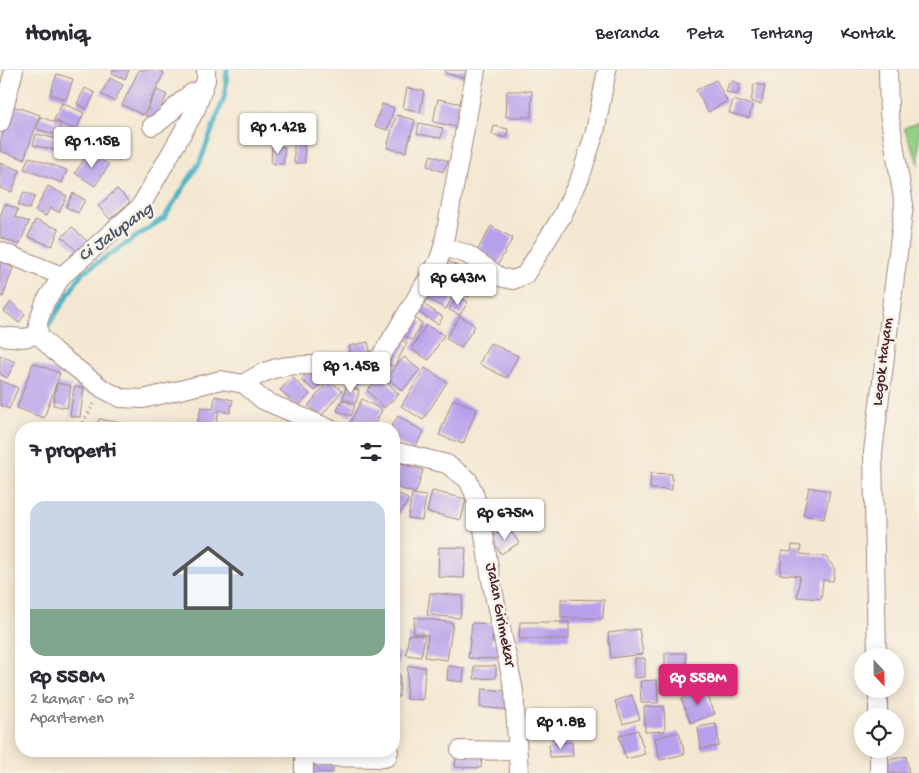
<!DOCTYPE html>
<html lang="id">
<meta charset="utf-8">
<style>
body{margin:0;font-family:"Gochi Hand",sans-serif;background:#f2f2f3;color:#2b2b33;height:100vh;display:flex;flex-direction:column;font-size:19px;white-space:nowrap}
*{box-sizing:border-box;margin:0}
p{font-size:16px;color:#7c7c81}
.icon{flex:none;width:28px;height:28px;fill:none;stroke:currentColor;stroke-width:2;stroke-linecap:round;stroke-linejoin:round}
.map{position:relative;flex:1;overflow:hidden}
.side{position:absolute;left:15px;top:352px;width:385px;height:335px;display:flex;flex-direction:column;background:#fff;border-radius:20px;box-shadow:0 2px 12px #0003}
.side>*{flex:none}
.needle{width:32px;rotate:158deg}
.controls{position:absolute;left:854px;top:578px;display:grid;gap:10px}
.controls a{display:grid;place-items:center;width:50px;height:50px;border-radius:50%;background:#fff;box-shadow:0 2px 12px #0003;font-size:25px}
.price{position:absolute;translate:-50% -42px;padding:0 11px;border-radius:5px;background:#fff;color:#222;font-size:16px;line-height:32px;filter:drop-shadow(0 1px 2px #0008)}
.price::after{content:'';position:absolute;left:50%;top:30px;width:15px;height:11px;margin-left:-8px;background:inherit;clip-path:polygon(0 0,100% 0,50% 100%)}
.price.on{background:#db2777;color:#fff}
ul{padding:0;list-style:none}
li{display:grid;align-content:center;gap:10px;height:265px;padding:0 15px}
li span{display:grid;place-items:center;height:155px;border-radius:15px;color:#555}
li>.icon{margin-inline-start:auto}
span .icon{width:90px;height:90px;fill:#fffc;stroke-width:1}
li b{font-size:21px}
h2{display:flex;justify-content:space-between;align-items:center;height:60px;padding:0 15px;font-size:21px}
header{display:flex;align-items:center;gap:30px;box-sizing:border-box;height:70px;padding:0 25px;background:#fff;border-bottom:1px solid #e1e1e2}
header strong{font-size:24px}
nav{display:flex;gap:28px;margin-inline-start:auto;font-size:18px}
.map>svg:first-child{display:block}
.green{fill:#93d187;stroke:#6e7859}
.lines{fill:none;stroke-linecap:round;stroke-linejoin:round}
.stream{stroke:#48b3c6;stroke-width:5}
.building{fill:#b7a0eb}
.minor-casing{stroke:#9f847e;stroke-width:20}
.path{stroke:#9f847e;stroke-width:3;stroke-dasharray:1 4;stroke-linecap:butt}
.minor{stroke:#fff;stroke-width:18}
.labels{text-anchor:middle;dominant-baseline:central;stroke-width:5;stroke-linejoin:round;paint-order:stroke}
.street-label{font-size:16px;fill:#4a1f2b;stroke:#f7f3e8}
.water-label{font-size:18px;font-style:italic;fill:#495361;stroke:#f7f3e8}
</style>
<header>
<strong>Homiq</strong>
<nav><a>Beranda</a><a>Peta</a><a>Tentang</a><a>Kontak</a></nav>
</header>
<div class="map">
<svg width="919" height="703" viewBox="0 0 919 703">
<rect width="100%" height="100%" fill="#f7f3e8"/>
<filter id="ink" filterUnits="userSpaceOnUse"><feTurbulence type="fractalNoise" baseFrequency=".02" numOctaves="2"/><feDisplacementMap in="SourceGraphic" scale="10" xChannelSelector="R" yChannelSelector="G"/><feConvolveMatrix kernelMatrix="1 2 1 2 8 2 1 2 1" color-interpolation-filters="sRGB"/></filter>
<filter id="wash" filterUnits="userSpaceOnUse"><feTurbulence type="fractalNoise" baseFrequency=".0096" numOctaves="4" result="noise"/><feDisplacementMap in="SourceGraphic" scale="20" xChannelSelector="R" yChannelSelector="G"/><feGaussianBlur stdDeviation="1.12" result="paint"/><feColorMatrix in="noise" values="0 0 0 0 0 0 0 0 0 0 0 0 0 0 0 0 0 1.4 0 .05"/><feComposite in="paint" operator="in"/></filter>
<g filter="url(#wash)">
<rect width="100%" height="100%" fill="#f4e8d2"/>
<path class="green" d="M 919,52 L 919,95 L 904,58 Z"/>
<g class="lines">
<path class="stream" d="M 45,261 L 82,203 L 164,148 L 200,92 L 225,25 L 227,0"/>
</g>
<g id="blocks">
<path class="building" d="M 113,0 L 129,0 L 125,9 L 112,3 Z
M 139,0 L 159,0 L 164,3 L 143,45 L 122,35 Z
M 445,0 L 470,0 L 467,9 L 445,3 Z
M 57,4 L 73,9 L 66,30 L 50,24 Z
M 110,8 L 123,15 L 114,31 L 101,24 Z
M 716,10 L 727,31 L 708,42 L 696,20 Z
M 730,10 L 740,14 L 737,25 L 726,22 Z
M 754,14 L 765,16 L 761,34 L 751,32 Z
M 85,18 L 95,23 L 87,39 L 77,34 Z
M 407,18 L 424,21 L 420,42 L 403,38 Z
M 157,20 L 167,25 L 155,50 L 145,45 Z
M 507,21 L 532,21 L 531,47 L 506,47 Z
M 438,29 L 462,34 L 457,57 L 433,52 Z
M 733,30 L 752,35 L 749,48 L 729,43 Z
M 62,33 L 84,43 L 76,60 L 54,50 Z
M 382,34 L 394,38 L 387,60 L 375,56 Z
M 13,36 L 40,45 L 24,89 L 0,81 L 0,72 Z
M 396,45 L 415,50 L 406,82 L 387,78 Z
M 40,47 L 61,54 L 57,65 L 37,59 Z
M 419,53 L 443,58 L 441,68 L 417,64 Z
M 494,56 L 508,59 L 506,68 L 492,64 Z
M 108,63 L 129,76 L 119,90 L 99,77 Z
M 36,64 L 57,69 L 54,80 L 33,75 Z
M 294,72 L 304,72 L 305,93 L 294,93 Z
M 272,76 L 285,77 L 283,94 L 271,93 Z
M 89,82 L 109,95 L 95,116 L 75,103 Z
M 431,85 L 448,91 L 443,102 L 427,96 Z
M 29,87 L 67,100 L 62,113 L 24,99 Z
M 0,93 L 20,100 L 12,122 L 0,118 Z
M 48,116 L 67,126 L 59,142 L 50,138 L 46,146 L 35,141 Z
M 117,119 L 130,132 L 110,149 L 98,136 Z
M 24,122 L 35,126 L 29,139 L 18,135 Z
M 73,123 L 85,130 L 78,143 L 66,137 Z
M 5,134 L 18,139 L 15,147 L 29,152 L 19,175 L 0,167 L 0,146 Z
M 35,150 L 59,159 L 52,176 L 28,167 Z
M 491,156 L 513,168 L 497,196 L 476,183 Z
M 72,157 L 89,173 L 79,183 L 62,167 Z
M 0,186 L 10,190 L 8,196 L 13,198 L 3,227 L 0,226 Z
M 447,190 L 465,201 L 455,218 L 437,207 Z
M 470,203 L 479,207 L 469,227 L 460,223 Z
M 434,213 L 454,224 L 446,239 L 426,228 Z
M 457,226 L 468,232 L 460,245 L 449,240 Z
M 11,232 L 25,244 L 19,253 L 4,241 Z
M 423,234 L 443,247 L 438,254 L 418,242 Z
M 411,246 L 422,253 L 412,270 L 400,263 Z
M 460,246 L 475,256 L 461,278 L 446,268 Z
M 426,255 L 444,265 L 429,290 L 411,279 Z
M 396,267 L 407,273 L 394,297 L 382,291 Z
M 368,272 L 371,286 L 352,290 L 349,276 Z
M 490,273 L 518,286 L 507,308 L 479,294 Z
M 0,285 L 15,292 L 7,308 L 0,304 Z
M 404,287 L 420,300 L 402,321 L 386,307 Z
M 33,293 L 60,303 L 44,348 L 17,338 Z
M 360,295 L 369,302 L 359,315 L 350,308 Z
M 311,298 L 325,309 L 315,321 L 301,310 Z
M 425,298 L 447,312 L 423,350 L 401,336 Z
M 381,306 L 399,324 L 384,338 L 367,320 Z
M 292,307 L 310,324 L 298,337 L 280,320 Z
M 0,310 L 18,318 L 9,339 L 0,335 Z
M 329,310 L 342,321 L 321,346 L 308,336 Z
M 57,313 L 71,316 L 67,338 L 53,335 Z
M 346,316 L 359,320 L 356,333 L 343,329 Z
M 74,317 L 84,318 L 80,347 L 70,346 Z
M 215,326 L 233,330 L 230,343 L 219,340 L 215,359 L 196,359 L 201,337 L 213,339 Z
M 362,329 L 382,340 L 372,359 L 349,359 L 347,358 Z
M 453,329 L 477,339 L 463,374 L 439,365 Z
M 342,330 L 355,335 L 351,346 L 337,341 Z
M 398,346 L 424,362 L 412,381 L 394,370 L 394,359 L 390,359 Z
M 99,349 L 137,356 L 137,359 L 97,359 Z
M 400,393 L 423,400 L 416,423 L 394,417 Z
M 651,403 L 672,404 L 672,420 L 650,419 Z
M 809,417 L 830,421 L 824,449 L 803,445 Z
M 432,421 L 466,429 L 461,450 L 427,442 Z
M 400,424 L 409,430 L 394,452 L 394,430 Z
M 412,424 L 426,426 L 422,450 L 408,448 Z
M 508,457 L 519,473 L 501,484 L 491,468 Z
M 792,475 L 801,476 L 800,484 L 826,487 L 835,499 L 833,511 L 823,510 L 821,529 L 797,527 L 800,506 L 780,504 L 782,481 L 791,482 Z
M 439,477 L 466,478 L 464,508 L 438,507 Z
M 430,523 L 463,526 L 460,548 L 427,545 Z
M 561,529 L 604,530 L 603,548 L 561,548 Z
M 415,547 L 453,553 L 447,590 L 425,587 L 428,565 L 413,563 Z
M 520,552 L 569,552 L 569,569 L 519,569 Z
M 472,553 L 494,554 L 492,573 L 498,573 L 497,589 L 468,588 Z
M 639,559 L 643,584 L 611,588 L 608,563 Z
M 409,564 L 425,566 L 421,587 L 406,585 Z
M 394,582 L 401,583 L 399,596 L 394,595 Z
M 665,583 L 686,583 L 686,607 L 665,608 Z
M 635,588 L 645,588 L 645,607 L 635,608 Z
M 408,596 L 425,597 L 423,630 L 406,629 Z
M 448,596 L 464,598 L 463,612 L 447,610 Z
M 474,596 L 496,596 L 496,608 L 474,609 Z
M 394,605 L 400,605 L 399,627 L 394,627 Z
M 657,610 L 658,633 L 641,633 L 640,611 Z
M 482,619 L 510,621 L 509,640 L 480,637 Z
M 705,619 L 715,644 L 691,653 L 681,629 Z
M 632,625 L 640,649 L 623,654 L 615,631 Z
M 664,636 L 665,661 L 645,662 L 644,637 Z
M 716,654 L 719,676 L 701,679 L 698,657 Z
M 638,660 L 645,684 L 626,689 L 619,666 Z
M 679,662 L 685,684 L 660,690 L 655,668 Z
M 572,672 L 573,686 L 550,687 L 549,674 Z
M 456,685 L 482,687 L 481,698 L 455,697 Z
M 906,686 L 909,703 L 886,703 L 884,691 Z
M 310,696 L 333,696 L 333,703 L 310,703 Z"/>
</g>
</g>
<g filter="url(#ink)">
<use href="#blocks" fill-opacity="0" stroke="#9f847e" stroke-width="1"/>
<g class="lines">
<g class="minor-casing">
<path id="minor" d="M 206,0 L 206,10 L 196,39 L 140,137 L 62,206 L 45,232 L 38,252 L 39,265 L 54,281 L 103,319 L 121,328 L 143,329 L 221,310 L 244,314 L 263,330 L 330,359
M 0,53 L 14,0
M 152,56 C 173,47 179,24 203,19
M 443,177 L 476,0
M 0,181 L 62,206
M 0,266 L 23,268 L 39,265
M 244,314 C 292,278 334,308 380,288 L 438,192 L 443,177 L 467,184 L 500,207 L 513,210 L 525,205 L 562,146 L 580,108 L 595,62 L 607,0
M 394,381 L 447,394 L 468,410 L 474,423 L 481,446 L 491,510 L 514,621 L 519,703
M 877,586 L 873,382 L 904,135 L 889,43 L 888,0
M 878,619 L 878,646
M 879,679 L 879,703
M 460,680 L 517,681
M 304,681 L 304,703
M 314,681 L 320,687 L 384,688 L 387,687 L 389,681"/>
</g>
<path class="path" d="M 83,352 L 95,332"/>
<use href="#minor" class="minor"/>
</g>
</g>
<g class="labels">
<g class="street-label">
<text transform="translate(884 292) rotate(-83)">Legok Hayam</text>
<text transform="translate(499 545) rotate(79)">Jalan Girimekar</text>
</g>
<g class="water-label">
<text transform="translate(116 163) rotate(-36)">Ci Jalupang</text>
</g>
</g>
</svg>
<div class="controls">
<a><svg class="needle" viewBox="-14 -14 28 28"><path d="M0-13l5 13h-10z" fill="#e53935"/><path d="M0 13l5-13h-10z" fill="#7c7c81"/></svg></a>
<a><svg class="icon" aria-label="locate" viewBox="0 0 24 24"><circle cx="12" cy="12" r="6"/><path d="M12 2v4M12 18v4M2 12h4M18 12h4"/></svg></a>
</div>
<b class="price" style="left:278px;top:85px">Rp 1.42B</b>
<b class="price" style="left:92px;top:99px">Rp 1.15B</b>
<b class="price" style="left:458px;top:236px">Rp 643M</b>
<b class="price" style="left:351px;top:324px">Rp 1.45B</b>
<b class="price" style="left:505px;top:471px">Rp 675M</b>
<b class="price on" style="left:698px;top:636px">Rp 558M</b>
<b class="price" style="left:561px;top:680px">Rp 1.8B</b>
<section class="side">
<h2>7 properti<svg class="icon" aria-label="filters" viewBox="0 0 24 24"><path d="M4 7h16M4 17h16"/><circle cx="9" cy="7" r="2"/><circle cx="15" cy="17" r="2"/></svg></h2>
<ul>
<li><span style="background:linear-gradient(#c9d6e8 70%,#7fa58c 0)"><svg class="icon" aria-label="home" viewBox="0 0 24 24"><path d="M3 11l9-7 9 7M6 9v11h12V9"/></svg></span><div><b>Rp 558M</b><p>2 kamar · 60 m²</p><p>Apartemen</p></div></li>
</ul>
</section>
</div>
